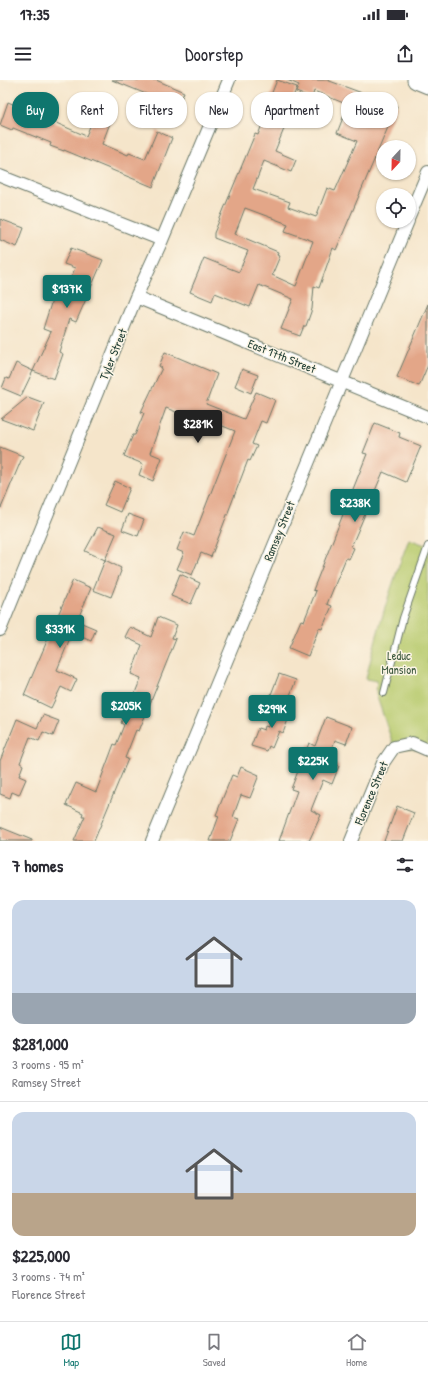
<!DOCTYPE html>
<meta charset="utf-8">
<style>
body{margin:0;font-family:"Patrick Hand",sans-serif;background:#f2f2f3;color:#2b2b33;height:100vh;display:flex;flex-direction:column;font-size:15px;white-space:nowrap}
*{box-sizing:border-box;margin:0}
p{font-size:13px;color:#7c7c81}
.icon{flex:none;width:22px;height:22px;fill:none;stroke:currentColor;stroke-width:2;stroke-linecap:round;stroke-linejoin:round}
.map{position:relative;height:761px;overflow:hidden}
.drawer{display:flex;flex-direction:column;background:#fff;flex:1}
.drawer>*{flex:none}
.banner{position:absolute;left:12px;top:12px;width:404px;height:36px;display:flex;gap:8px}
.needle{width:26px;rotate:202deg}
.buttons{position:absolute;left:376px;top:60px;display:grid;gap:8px}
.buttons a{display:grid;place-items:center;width:40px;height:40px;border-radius:50%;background:#fff;box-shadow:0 1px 3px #0004;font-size:20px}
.price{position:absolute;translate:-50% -34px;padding:0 9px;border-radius:4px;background:#0f766e;color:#fff;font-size:13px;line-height:26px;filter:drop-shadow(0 1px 2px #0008)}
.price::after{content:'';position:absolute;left:50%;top:24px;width:12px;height:9px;margin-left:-6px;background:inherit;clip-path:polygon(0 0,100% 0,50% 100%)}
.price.selected{background:#222;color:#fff}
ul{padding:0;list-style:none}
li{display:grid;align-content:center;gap:8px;height:212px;padding:0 12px}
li+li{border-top:1px solid #e1e1e2}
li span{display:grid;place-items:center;height:124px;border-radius:12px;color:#555}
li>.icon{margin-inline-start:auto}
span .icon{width:72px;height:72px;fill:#fffc;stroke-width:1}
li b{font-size:17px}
h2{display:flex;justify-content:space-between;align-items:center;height:48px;padding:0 12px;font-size:17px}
.chip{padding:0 14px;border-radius:16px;background:#fff;box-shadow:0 1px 3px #0004;font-size:14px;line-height:36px}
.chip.selected{background:#0f766e;color:#fff}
.status{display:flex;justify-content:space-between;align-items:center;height:28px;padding:0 20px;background:#fff;direction:ltr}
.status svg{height:11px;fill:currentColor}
header{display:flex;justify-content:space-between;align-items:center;height:52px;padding:0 12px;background:#fff;font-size:18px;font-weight:600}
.tab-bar{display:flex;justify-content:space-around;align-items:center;height:56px;border-top:1px solid #e1e1e2;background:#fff;font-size:11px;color:#7c7c81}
.tab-bar a{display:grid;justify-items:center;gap:2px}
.tab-bar .selected{color:#0f766e}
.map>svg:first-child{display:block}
.green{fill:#b7ca6d;stroke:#6b8450}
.building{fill:#e3a688;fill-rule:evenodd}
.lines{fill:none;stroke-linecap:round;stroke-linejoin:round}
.lane-casing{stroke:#6a7868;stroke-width:8}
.street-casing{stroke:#6a7868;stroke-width:14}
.secondary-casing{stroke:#6a7868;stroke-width:19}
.lane{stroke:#fff;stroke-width:6}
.street{stroke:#fff;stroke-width:12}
.secondary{stroke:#fff;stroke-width:17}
.labels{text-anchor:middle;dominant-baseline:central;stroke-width:3;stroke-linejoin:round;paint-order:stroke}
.street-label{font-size:12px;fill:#1f3d34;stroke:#fcf5e5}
.park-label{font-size:12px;fill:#3d593f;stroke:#fcf5e5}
</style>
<div class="status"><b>17:35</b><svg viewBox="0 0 49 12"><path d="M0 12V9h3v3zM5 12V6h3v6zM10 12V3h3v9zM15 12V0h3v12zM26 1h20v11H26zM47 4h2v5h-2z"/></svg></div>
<header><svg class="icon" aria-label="menu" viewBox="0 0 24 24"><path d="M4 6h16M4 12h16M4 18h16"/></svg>Doorstep<svg class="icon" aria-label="share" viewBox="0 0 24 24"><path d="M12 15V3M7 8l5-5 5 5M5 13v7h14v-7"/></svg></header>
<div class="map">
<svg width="428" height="761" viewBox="0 0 428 761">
<rect width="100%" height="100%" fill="#fcf5e5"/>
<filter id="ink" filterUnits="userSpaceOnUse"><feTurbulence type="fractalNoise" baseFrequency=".025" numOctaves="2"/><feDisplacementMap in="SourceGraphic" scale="8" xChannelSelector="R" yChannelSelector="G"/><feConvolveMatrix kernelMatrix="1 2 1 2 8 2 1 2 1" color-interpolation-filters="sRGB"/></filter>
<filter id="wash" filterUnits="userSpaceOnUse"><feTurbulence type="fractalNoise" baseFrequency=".012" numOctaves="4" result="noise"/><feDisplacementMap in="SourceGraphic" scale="16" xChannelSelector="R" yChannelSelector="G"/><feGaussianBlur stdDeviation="0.9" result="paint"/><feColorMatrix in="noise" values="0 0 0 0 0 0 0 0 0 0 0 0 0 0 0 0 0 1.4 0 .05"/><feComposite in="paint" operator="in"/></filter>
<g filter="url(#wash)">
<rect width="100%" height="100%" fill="#f5e5ca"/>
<path class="green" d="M 409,459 L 428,466 L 428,670 L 394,667 L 376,614 L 377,601 L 366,599 C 377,551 391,505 409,459 Z"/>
<g id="blocks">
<path class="building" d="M 112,0 L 156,0 L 184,12 L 177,30 L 150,19 L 151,16 Z
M 277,0 L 297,7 L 283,42 L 286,44 L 275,71 L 296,80 L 291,92 L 264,81 L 253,109 L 290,122 L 288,127 L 316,137 L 327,108 L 335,111 L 357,61 L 337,53 L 346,30 L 344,29 L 346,24 L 314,11 L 312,18 L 296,12 L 299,5 L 287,0 L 327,0 L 397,26 L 336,170 L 333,168 L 319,208 L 314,206 L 312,229 L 306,246 L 304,246 L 300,256 L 281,249 L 293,219 L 259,205 L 250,227 L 215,213 L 212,221 L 190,212 L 204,178 L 239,192 L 248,171 L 214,158 L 214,153 L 255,54 L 258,55 L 269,26 L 267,25 ZM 245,128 L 288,144 L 285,151 L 313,161 L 296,206 L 272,195 L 280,176 L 277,175 L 278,172 L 235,154 Z
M 8,22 L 86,56 L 96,32 L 112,38 L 102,64 L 128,75 L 129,73 L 145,79 L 157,51 L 172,58 L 153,107 L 64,70 L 64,71 L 50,66 L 51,63 L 13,48 L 12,50 L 0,45 Z
M 0,139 L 24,148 L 17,167 L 0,160 Z
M 71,168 L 103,180 L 76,242 L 69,239 L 59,272 L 63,274 L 54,299 L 33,291 L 51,252 L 43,249 L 54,214 L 63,218 L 75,188 L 64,184 Z
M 428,224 L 428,285 L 419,306 L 397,297 Z
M 165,272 L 217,294 L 206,324 L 244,339 L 256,312 L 275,320 L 266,343 L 261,341 L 252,364 L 257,366 L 250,381 L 248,380 L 211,477 L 201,473 L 192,495 L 177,489 L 184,473 L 177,470 L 184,452 L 194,456 L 235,351 L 203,338 L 202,342 L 166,328 L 150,373 L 162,378 L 153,401 L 139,395 L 143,384 L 124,376 L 133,355 L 135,355 L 144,333 L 141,332 L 162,288 L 159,286 Z
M 16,283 L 33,291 L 21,316 L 2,308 L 6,298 L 9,299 Z
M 242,289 L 258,295 L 251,313 L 235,306 Z
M 28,317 L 44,323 L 33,351 L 1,339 Z
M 375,343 L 400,353 L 399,357 L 421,366 L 406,402 L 383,392 L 351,467 L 354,468 L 349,479 L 346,478 L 327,524 L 332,526 L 322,549 L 319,548 L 308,576 L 289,568 L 301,540 L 304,541 L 316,511 L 313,510 L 367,374 L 363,373 Z
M 0,367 L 23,376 L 1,428 L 0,428 Z
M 115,401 L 130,408 L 120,432 L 104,425 Z
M 128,434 L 144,440 L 138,456 L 122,450 Z
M 98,447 L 116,454 L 105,480 L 121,488 L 120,490 L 121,491 L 111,517 L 93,510 L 105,480 L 85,471 Z
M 180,494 L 200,503 L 191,524 L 171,516 Z
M 73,500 L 91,508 L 77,541 L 96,549 L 91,561 L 72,553 L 57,590 L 77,599 L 71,612 L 61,607 L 51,628 L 24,615 Z
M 158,537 L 177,545 L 172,558 L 176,559 L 139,651 L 136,650 L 125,678 L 128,679 L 94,761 L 74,761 L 85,736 L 82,736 L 83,733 L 66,725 L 76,703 L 96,712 L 114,664 L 116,665 L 124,645 L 121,643 L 125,633 L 119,631 L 123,620 L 131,623 L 141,598 L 131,594 L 142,565 L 125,557 L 130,547 L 151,557 Z
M 279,594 L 296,600 L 287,623 L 270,617 Z
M 277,624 L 292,629 L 283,653 L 279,651 L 272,668 L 269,666 L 267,671 L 251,666 L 258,648 L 264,650 L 265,646 L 268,647 Z
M 43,635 L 59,641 L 53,656 L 43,652 L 39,661 L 30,657 L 20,683 L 23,685 L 19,696 L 26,699 L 19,715 L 12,712 L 10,718 L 0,714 L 0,681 L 17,639 L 37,648 Z
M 326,637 L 352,647 L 346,664 L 335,660 L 327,682 L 339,686 L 332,704 L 323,700 L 311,730 L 321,735 L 309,761 L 279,761 L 297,711 L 291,709 L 309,663 L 315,666 Z
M 241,687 L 259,695 L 250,718 L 241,715 L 233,737 L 239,739 L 230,761 L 210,761 L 219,736 L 216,735 L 232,695 L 237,697 Z
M 397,726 L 414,733 L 403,761 L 384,761 Z
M 0,747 L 32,760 L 32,761 L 0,761 Z"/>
</g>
</g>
<g filter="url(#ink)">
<use href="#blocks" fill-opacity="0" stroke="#6a7868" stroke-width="1"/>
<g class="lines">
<g class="lane-casing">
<path id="lane" d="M 384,613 L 403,538 L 428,466"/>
</g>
<g class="street-casing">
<path id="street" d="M 0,96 L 162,160
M 409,137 L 428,92
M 136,217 L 428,337
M 0,550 L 136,217 L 162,160 L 229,0
M 152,761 L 408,141
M 351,761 L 383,683 L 394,667 L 412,663 L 428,670"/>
</g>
<g class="secondary-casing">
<path id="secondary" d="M 416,0 L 428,5"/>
</g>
<use href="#lane" class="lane"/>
<use href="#street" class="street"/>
<use href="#secondary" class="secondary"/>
</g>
</g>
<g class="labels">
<g class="street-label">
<text transform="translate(113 274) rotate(-68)">Tyler Street</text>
<text transform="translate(282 276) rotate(22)">East 17th Street</text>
<text transform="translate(279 451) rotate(-68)">Ramsey Street</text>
<text transform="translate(371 713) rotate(-67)">Florence Street</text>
</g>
<g class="park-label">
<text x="399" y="575">Leduc<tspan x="399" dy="14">Mansion</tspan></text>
</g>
</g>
</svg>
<div class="buttons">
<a><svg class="needle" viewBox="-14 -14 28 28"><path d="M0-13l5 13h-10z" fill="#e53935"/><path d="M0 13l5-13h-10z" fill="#7c7c81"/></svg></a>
<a><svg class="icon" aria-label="locate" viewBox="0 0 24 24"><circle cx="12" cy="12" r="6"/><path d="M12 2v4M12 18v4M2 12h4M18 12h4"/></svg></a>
</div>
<b class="price" style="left:67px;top:229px">$137K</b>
<b class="price selected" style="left:198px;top:364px">$281K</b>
<b class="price" style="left:355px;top:443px">$238K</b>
<b class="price" style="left:60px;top:569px">$331K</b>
<b class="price" style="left:126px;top:646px">$205K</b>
<b class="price" style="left:272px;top:649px">$299K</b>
<b class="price" style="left:313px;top:701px">$225K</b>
<div class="banner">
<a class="chip selected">Buy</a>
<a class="chip">Rent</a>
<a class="chip">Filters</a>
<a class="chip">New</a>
<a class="chip">Apartment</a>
<a class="chip">House</a>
</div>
</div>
<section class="drawer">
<h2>7 homes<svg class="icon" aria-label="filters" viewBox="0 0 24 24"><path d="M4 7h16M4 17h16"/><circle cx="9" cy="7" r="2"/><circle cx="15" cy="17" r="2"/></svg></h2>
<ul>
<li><span style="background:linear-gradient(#c9d6e8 75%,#9aa5b1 0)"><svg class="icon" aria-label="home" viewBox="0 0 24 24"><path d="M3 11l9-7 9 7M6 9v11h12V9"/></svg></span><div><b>$281,000</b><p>3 rooms · 95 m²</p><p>Ramsey Street</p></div></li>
<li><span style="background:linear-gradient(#c9d6e8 65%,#b9a48a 0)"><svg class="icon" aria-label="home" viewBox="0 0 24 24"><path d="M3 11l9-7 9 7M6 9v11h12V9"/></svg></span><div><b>$225,000</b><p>3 rooms · 74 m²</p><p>Florence Street</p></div></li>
</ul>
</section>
<nav class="tab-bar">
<a class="selected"><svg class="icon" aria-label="map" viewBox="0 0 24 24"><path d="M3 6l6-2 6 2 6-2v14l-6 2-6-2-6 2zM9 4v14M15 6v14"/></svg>Map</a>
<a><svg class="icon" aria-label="saved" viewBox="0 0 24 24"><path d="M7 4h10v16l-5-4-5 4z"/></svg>Saved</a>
<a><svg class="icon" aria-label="home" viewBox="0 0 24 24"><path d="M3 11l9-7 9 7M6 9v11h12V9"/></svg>Home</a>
</nav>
